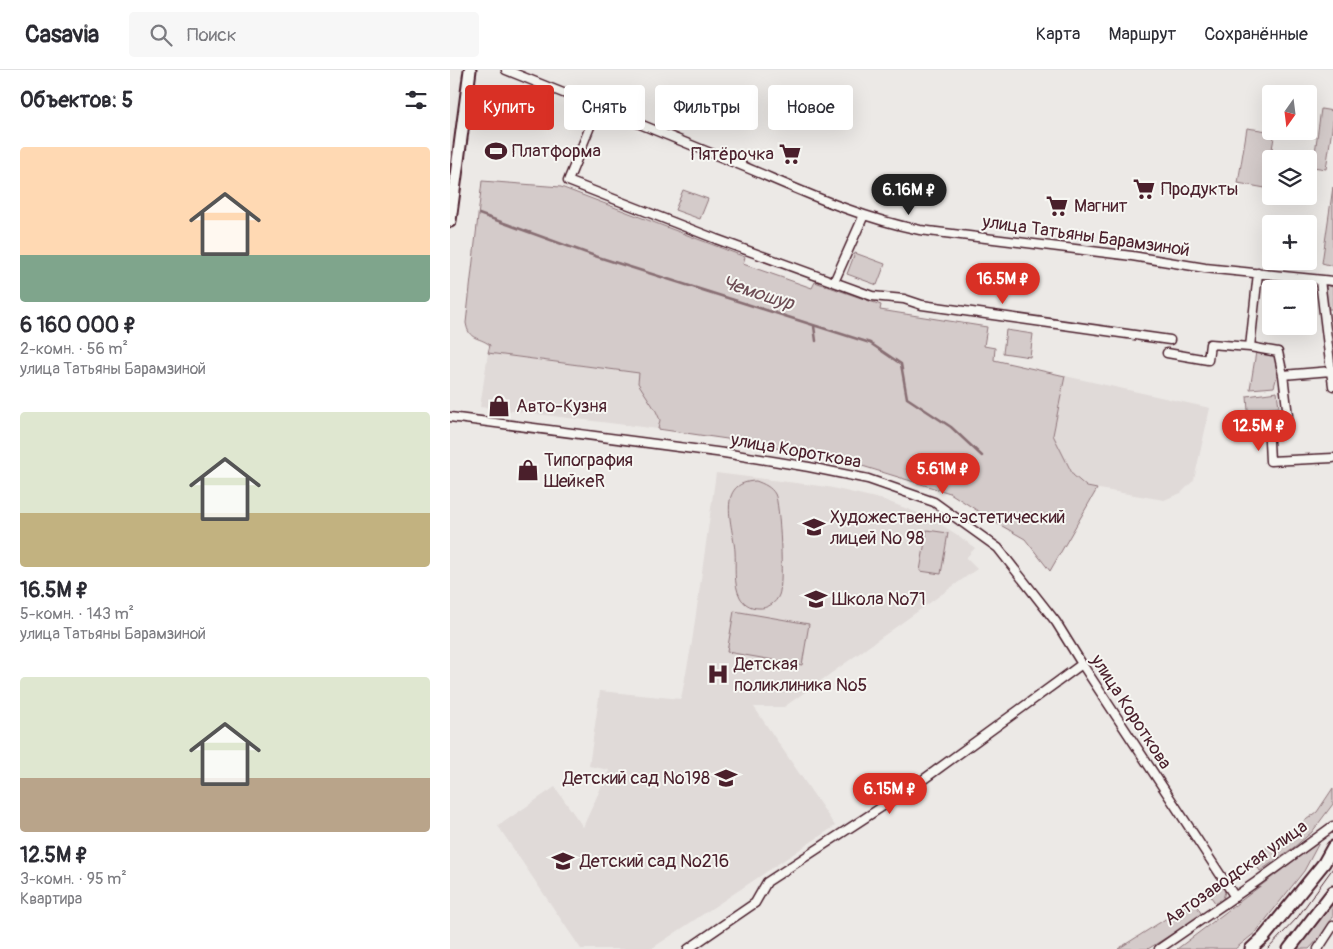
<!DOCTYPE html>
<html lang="ru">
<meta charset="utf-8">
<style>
body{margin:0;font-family:Pangolin,sans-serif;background:#f7f7f7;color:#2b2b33;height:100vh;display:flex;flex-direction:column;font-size:19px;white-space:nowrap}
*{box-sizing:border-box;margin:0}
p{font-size:16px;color:#7c7c81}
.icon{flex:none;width:28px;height:28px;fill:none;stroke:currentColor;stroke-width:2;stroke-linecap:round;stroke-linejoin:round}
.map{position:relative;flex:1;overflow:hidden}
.sheet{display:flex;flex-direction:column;background:#fff;width:450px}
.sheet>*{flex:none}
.banner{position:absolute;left:15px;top:15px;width:475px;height:45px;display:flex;gap:10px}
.needle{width:32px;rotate:194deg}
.fabs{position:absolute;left:812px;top:15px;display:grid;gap:10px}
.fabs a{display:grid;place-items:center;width:55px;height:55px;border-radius:5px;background:#fff;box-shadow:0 5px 20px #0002;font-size:25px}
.price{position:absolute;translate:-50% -42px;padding:0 11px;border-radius:18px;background:#d93025;color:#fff;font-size:16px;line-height:32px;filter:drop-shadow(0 1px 2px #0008)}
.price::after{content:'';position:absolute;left:50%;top:30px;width:15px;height:11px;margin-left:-8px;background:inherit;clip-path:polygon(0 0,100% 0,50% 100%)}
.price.active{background:#222;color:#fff}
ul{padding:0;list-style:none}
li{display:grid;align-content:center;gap:10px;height:265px;padding:0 20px}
li span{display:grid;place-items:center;height:155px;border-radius:5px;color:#555}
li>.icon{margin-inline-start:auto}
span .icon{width:90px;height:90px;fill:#fffc;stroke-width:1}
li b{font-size:21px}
h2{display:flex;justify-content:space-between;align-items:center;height:60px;padding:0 20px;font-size:21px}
.chip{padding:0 18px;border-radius:5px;background:#fff;box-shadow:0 5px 20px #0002;font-size:18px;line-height:45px}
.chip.active{background:#d93025;color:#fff}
header{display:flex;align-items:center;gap:30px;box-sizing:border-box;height:70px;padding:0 25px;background:#fff;border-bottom:1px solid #e1e1e2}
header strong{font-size:24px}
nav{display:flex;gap:28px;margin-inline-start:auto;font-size:18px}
.search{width:350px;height:45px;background:#f7f7f7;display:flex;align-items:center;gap:12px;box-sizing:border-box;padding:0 18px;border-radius:5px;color:#7c7c81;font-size:19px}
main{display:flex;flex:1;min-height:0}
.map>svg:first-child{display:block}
.built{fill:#e0dad8}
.green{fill:#d4cbca;stroke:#8f757a}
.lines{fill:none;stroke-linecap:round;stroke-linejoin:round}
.stream{stroke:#886e73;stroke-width:2.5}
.minor-casing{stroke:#4a1f2b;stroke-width:11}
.secondary-casing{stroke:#4a1f2b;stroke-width:15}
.minor{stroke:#f6f6f2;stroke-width:8}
.secondary{stroke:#f6f6f2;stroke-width:11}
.tram{stroke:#4a1f2b;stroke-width:1}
.labels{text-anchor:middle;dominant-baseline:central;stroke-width:4;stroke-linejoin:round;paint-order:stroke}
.poi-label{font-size:18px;fill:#4a1f2b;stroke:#f6f6f2;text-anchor:start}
.street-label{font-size:18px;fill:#4a1f2b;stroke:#f6f6f2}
.water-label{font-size:19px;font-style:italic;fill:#6e4d55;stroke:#f6f6f2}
</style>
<header>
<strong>Casavia</strong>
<div class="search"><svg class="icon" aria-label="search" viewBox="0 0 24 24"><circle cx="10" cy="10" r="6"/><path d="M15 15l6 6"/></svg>Поиск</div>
<nav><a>Карта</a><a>Маршрут</a><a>Сохранённые</a></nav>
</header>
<main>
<section class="sheet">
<h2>Объектов: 5<svg class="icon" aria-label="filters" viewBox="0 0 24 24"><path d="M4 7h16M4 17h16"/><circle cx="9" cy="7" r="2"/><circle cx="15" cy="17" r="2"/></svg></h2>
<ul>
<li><span style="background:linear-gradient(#ffd9b3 70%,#7fa58c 0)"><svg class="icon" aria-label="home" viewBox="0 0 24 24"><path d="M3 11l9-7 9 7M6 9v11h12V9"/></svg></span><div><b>6 160 000 ₽</b><p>2-комн. · 56 m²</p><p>улица Татьяны Барамзиной</p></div></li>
<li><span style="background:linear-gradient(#dfe7d0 65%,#c2b280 0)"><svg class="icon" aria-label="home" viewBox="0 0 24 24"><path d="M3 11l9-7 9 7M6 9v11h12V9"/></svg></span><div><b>16.5M ₽</b><p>5-комн. · 143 m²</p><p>улица Татьяны Барамзиной</p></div></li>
<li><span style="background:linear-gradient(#dfe7d0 65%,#b9a48a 0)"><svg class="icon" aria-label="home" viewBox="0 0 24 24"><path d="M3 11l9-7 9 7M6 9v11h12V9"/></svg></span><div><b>12.5M ₽</b><p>3-комн. · 95 m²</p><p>Квартира</p></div></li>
</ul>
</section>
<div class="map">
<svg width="883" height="879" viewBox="0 0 883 879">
<rect width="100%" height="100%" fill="#ece9e6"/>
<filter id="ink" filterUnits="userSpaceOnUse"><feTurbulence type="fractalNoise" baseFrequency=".02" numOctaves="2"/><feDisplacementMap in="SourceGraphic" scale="10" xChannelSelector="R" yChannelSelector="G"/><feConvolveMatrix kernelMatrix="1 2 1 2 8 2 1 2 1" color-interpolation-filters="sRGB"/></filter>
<g filter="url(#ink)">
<path class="built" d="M 38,283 L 190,303 L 210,350 L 208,359 L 30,337 Z
M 615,306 L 760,338 L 744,410 L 731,423 L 714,430 L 637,417 L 623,405 L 603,365 Z
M 266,403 L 378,417 L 434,430 L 481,448 L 509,466 L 525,478 L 516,488 L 527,499 L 334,637 L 304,637 L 385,756 L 201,879 L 131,879 L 48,756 L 105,717 L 133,757 L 159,700 L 139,696 L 150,621 L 231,629 L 242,572 Z"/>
<path class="green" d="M 871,39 L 883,41 L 883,52 L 876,99 L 863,97 Z
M 797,58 L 825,62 L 815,118 L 788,113 Z
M 32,111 L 111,117 L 295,187 L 293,194 L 362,218 L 365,212 L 431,235 L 430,240 L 537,257 L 534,276 L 545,278 L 544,290 L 615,306 L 603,365 L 623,405 L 637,417 L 647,419 L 600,501 L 575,469 L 545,452 L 500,423 L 396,391 L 277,369 L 208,359 L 210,350 L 206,341 L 188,313 L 189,303 L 38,283 L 40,275 C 28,266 19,271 16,253 Z
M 883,117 L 883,196 L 872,193 Z
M 233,120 L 258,129 L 250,149 L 225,140 Z
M 405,183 L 435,194 L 427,215 L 397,204 Z
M 876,215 L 883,217 L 883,242 L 883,239 L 877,239 Z
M 556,260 L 583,264 L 580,287 L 553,283 Z
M 806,282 L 825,285 L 827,306 L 824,317 L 800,319 Z
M 827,322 L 829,337 L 798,341 L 797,326 Z
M 306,411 C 314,414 321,417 325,424 C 330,433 334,514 329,525 C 326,533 317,539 308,538 C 300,538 293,533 290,527 C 283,514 286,495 285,481 C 283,456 265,412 306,411 Z
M 477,460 L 498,463 L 491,504 L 470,501 Z
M 284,541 L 359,554 L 352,595 L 277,582 Z
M 883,718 L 883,734 L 862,762 L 843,778 L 810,801 L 802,788 L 867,742 Z
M 870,771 L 854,801 L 806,862 L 785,879 L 727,879 Z
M 769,811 L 775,820 C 774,827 773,832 766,834 L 756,820 Z
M 744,831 L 752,845 L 698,879 L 668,879 Z
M 883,832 L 883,847 L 871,866 L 859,879 L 846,879 Z"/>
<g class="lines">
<path class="stream" d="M 29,144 L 145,186 L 420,273 L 451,294 L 457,328 L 501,357 L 532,386
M 364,256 L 366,271"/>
<g class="minor-casing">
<path id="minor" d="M 56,0 C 136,32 215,64 295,97 C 352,121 409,148 470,160 L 682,186 L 755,198 L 883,211
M 148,37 L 118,111 L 266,169 L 422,226 L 454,229 L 472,235 L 720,270
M 808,203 L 800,277 L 828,282 L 833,305 L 881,301 L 870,210
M 384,212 L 414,145
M 717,283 L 758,290 L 760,274 L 800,277
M 883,301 L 881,301 L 883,316
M 833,305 L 838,346 L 818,351 L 820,391 L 883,388
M 0,347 L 274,383 L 359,397 L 418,409 L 484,432 L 548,478 L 606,552 L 632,594 L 785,827
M 238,879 L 305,833 L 317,812 L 470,712 L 632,594
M 709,879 L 806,812 L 883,756
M 868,879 L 883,856"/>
</g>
<g class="secondary-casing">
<path id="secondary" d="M 0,151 L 20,0
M 801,879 L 814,867 L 874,793 L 883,777
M 839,879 L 883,822"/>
</g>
<use href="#minor" class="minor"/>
<use href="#secondary" class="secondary"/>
<path class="tram" d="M 818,879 L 847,848 L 883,798"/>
</g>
</g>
<defs>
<g id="stadium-bare" transform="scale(1.725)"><path d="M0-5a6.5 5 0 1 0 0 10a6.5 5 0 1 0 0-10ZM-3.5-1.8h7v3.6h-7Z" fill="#4a1f2b" stroke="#f6f6f2" stroke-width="2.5" paint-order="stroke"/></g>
<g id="supermarket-bare" transform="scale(1.725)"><path d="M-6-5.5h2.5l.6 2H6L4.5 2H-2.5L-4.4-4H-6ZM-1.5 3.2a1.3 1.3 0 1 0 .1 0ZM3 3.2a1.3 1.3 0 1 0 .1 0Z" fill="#4a1f2b" stroke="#f6f6f2" stroke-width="2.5" paint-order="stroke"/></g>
<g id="shop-bare" transform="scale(1.725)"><path d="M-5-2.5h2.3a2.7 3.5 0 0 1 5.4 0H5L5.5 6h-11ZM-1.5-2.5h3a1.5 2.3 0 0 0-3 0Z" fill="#4a1f2b" stroke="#f6f6f2" stroke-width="2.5" paint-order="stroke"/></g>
<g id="school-bare" transform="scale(1.725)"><path d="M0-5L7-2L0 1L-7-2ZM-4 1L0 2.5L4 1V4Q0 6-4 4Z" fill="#4a1f2b" stroke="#f6f6f2" stroke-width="2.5" paint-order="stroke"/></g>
<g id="hospital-bare" transform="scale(1.725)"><path d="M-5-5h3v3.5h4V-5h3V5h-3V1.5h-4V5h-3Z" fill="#4a1f2b" stroke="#f6f6f2" stroke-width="2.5" paint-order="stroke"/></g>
</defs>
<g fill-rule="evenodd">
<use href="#stadium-bare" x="46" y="81"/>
<use href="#supermarket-bare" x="340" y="84"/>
<use href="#supermarket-bare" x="694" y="119"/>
<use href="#supermarket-bare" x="607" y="136"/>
<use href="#shop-bare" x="49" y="336"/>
<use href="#shop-bare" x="78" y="400"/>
<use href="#school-bare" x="364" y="457"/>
<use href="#school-bare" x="366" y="529"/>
<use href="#hospital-bare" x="268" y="604"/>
<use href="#school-bare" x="276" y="708"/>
<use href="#school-bare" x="113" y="791"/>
</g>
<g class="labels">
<g class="poi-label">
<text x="62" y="81">Платформа</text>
<text x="324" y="84" text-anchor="end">Пятёрочка</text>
<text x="711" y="119">Продукты</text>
<text x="624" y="136">Магнит</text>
<text x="66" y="336">Авто-Кузня</text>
<text x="94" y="390">Типография<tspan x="94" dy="21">ШейкеR</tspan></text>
<text x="380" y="447">Художественно-эстетический<tspan x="380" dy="21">лицей № 98</tspan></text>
<text x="382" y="529">Школа №71</text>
<text x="284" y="594">Детская<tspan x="284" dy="21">поликлиника №5</tspan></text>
<text x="260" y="708" text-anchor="end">Детский сад №198</text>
<text x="130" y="791">Детский сад №216</text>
</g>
<g class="street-label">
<text transform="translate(636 166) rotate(8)">улица Татьяны Барамзиной</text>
<text transform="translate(346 381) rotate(10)">улица Короткова</text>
<text transform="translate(681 642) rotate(57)">улица Короткова</text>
<text transform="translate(786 803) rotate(-35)">Автозаводская улица</text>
</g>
<g class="water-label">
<text transform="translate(308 223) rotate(18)">Чемошур</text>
</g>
</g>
</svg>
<div class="fabs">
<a><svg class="needle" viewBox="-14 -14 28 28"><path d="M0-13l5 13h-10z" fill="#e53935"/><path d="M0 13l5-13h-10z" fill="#7c7c81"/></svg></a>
<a><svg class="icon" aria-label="layers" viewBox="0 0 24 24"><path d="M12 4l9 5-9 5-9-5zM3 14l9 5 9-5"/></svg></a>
<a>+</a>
<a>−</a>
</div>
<b class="price active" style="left:459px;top:146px">6.16M ₽</b>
<b class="price" style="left:553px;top:235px">16.5M ₽</b>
<b class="price" style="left:809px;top:382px">12.5M ₽</b>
<b class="price" style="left:493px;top:425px">5.61M ₽</b>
<b class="price" style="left:440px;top:745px">6.15M ₽</b>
<div class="banner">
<a class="chip active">Купить</a>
<a class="chip">Снять</a>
<a class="chip">Фильтры</a>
<a class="chip">Новое</a>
</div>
</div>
</main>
